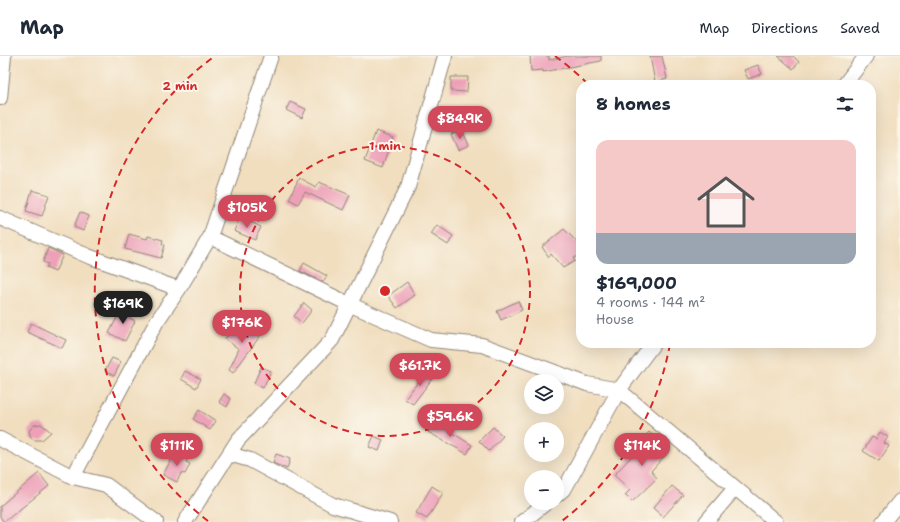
<!DOCTYPE html>
<meta charset="utf-8">
<style>
body{margin:0;font-family:"Shantell Sans",sans-serif;background:#f6f6f7;color:#1f2937;height:100vh;display:flex;flex-direction:column;font-size:15px;white-space:nowrap}
*{box-sizing:border-box;margin:0}
p{font-size:13px;color:#747a83}
.icon{flex:none;width:22px;height:22px;fill:none;stroke:currentColor;stroke-width:2;stroke-linecap:round;stroke-linejoin:round}
.map{position:relative;flex:1;overflow:hidden}
.side{position:absolute;left:576px;top:24px;width:300px;height:268px;display:flex;flex-direction:column;background:#fff;border-radius:16px;box-shadow:0 4px 16px #0002}
.side>*{flex:none}
.controls{position:absolute;left:524px;top:318px;display:grid;gap:8px}
.controls a{display:grid;place-items:center;width:40px;height:40px;border-radius:50%;background:#fff;box-shadow:0 4px 16px #0002;font-size:20px}
.price{position:absolute;translate:-50% -34px;padding:0 9px;border-radius:14px;background:#d1495b;color:#fff;font-size:13px;line-height:26px;filter:drop-shadow(0 1px 2px #0008)}
.price::after{content:'';position:absolute;left:50%;top:24px;width:12px;height:9px;margin-left:-6px;background:inherit;clip-path:polygon(0 0,100% 0,50% 100%)}
.price.selected{background:#222;color:#fff}
ul{padding:0;list-style:none}
li{display:grid;align-content:center;gap:8px;height:212px;padding:0 20px}
li+li{border-top:1px solid #e0e1e3}
li span{display:grid;place-items:center;height:124px;border-radius:12px;color:#555}
li>.icon{margin-inline-start:auto}
span .icon{width:72px;height:72px;fill:#fffc;stroke-width:1}
li b{font-size:17px}
h2{display:flex;justify-content:space-between;align-items:center;height:48px;padding:0 20px;font-size:17px}
header{display:flex;align-items:center;gap:24px;box-sizing:border-box;height:56px;padding:0 20px;background:#fff;border-bottom:1px solid #e0e1e3}
header strong{font-size:19px}
nav{display:flex;gap:22px;margin-inline-start:auto;font-size:14px}
.map>svg:first-child{display:block}
.building{fill:#eda0b8}
.lines{fill:none;stroke-linecap:round;stroke-linejoin:round}
.minor-casing{stroke:#8e8475;stroke-width:16}
.minor{stroke:#fff;stroke-width:14}
.ring{fill:none;stroke:#d62828;stroke-width:2;stroke-dasharray:7 5}
.centre{fill:#d62828;stroke:#fbf7ec;stroke-width:2}
.ring-label{font-size:12px;text-anchor:middle;font-weight:bold;fill:#d62828;stroke:#fbf7ec;stroke-width:4;stroke-linejoin:round;paint-order:stroke}
</style>
<header>
<strong>Map</strong>
<nav><a>Map</a><a>Directions</a><a>Saved</a></nav>
</header>
<div class="map">
<svg width="900" height="466" viewBox="0 0 900 466">
<rect width="100%" height="100%" fill="#fbf7ec"/>
<filter id="ink" filterUnits="userSpaceOnUse"><feTurbulence type="fractalNoise" baseFrequency=".025" numOctaves="2"/><feDisplacementMap in="SourceGraphic" scale="8" xChannelSelector="R" yChannelSelector="G"/><feConvolveMatrix kernelMatrix="1 2 1 2 8 2 1 2 1" color-interpolation-filters="sRGB"/></filter>
<filter id="wash" filterUnits="userSpaceOnUse"><feTurbulence type="fractalNoise" baseFrequency=".012" numOctaves="4" result="noise"/><feDisplacementMap in="SourceGraphic" scale="16" xChannelSelector="R" yChannelSelector="G"/><feGaussianBlur stdDeviation="0.9" result="paint"/><feColorMatrix in="noise" values="0 0 0 0 0 0 0 0 0 0 0 0 0 0 0 0 0 1.4 0 .05"/><feComposite in="paint" operator="in"/></filter>
<g filter="url(#wash)">
<rect width="100%" height="100%" fill="#f1debf"/>
<g id="blocks">
<path class="building" d="M 530,0 L 549,0 L 549,4 L 568,0 L 601,0 L 601,5 L 543,16 L 543,14 L 531,15 Z
M 650,0 L 662,0 L 667,23 L 655,26 Z
M 778,0 L 793,0 L 799,6 L 793,13 Z
M 758,9 L 762,18 L 748,23 L 744,14 Z
M 451,21 L 468,21 L 467,36 L 451,35 Z
M 290,46 L 306,53 L 302,62 L 286,54 Z
M 462,74 L 469,89 L 458,94 L 451,78 Z
M 376,75 L 393,81 L 383,112 L 365,105 Z
M 299,122 L 316,131 L 319,126 L 350,139 L 343,154 L 305,136 L 298,148 L 289,143 Z
M 32,134 L 49,139 L 42,160 L 26,155 Z
M 80,156 L 89,160 L 83,175 L 74,171 Z
M 240,161 L 261,171 L 255,184 L 234,175 Z
M 437,169 L 453,180 L 448,189 L 431,178 Z
M 564,173 L 581,190 L 581,197 L 573,203 L 575,205 L 563,212 L 551,198 L 549,201 L 542,191 Z
M 129,178 L 147,183 L 148,180 L 163,184 L 162,188 L 165,189 L 161,202 L 125,193 Z
M 48,192 L 63,199 L 55,216 L 46,212 L 48,208 L 43,206 Z
M 304,207 L 327,220 L 323,226 L 300,215 Z
M 407,226 L 415,239 L 397,252 L 388,240 Z
M 518,245 L 522,254 L 501,264 L 497,255 Z
M 304,247 L 312,254 L 302,267 L 294,260 Z
M 123,250 L 131,255 L 128,261 L 135,265 L 125,285 L 109,277 Z
M 31,267 L 66,284 L 62,292 L 27,276 Z
M 245,269 L 260,280 L 233,317 L 229,314 L 239,293 L 225,283 L 234,270 L 240,275 Z
M 112,302 L 121,306 L 114,320 L 105,315 Z
M 261,311 L 271,315 L 263,332 L 254,327 Z
M 428,313 L 435,319 L 413,348 L 405,343 Z
M 185,315 L 201,323 L 196,332 L 181,323 Z
M 224,338 L 231,343 L 227,351 L 219,346 Z
M 199,354 L 216,365 L 210,374 L 193,363 Z
M 434,366 L 472,389 L 467,398 L 428,376 Z
M 41,368 L 51,376 L 42,384 L 34,384 L 31,382 L 29,375 L 34,369 Z
M 493,371 L 503,380 L 489,395 L 479,385 Z
M 649,376 L 670,394 L 651,415 L 657,422 L 632,446 L 625,439 L 630,434 L 614,419 L 645,386 L 642,384 Z
M 880,376 L 888,381 L 884,387 L 889,390 L 879,405 L 863,395 L 872,381 L 876,383 Z
M 374,380 L 383,384 L 379,395 L 369,391 Z
M 175,396 L 188,402 L 186,406 L 190,408 L 185,418 L 181,417 L 177,426 L 163,419 Z
M 276,398 L 290,403 L 287,413 L 273,407 Z
M 39,417 L 49,430 L 4,466 L 0,461 L 0,450 Z
M 432,430 L 443,437 L 427,463 L 416,457 Z
M 672,430 L 683,439 L 663,461 L 653,452 Z"/>
</g>
</g>
<g filter="url(#ink)">
<use href="#blocks" fill-opacity="0" stroke="#8e8475" stroke-width="1"/>
<g class="lines">
<g class="minor-casing">
<path id="minor" d="M 844,29 L 866,0
M 0,42 L 4,0
M 0,162 L 88,200 L 179,233
M 210,181 L 351,249 L 431,284 L 482,289 L 587,328 L 619,334 L 776,466
M 0,383 L 73,421 L 106,429 L 156,466
M 229,398 L 250,404 L 333,449 L 390,466
M 73,421 L 157,265 L 179,233 L 210,181 L 271,0
M 557,439 L 565,432 L 619,334 L 654,287
M 185,466 L 238,384 L 332,284 L 408,131 L 445,0
M 522,466 L 546,447
M 706,466 L 735,432
M 883,466 L 900,445"/>
</g>
<use href="#minor" class="minor"/>
</g>
</g>
<g class="ring">
<circle cx="385" cy="235" r="145"/>
<path d="M670 288A290 290 0 0 1 562 465M208 465A290 290 0 0 1 215 0M555 0A290 290 0 0 1 588 28"/>
</g>
<circle cx="385" cy="235" r="6" class="centre"/>
<g class="ring-label">
<text x="180" y="34">2 min</text>
<text x="385" y="94">1 min</text>
</g>
</svg>
<div class="controls">
<a><svg class="icon" aria-label="layers" viewBox="0 0 24 24"><path d="M12 4l9 5-9 5-9-5zM3 14l9 5 9-5"/></svg></a>
<a>+</a>
<a>−</a>
</div>
<b class="price" style="left:460px;top:84px">$84.9K</b>
<b class="price" style="left:247px;top:173px">$105K</b>
<b class="price selected" style="left:123px;top:269px">$169K</b>
<b class="price" style="left:242px;top:288px">$176K</b>
<b class="price" style="left:420px;top:331px">$61.7K</b>
<b class="price" style="left:450px;top:382px">$59.6K</b>
<b class="price" style="left:177px;top:411px">$111K</b>
<b class="price" style="left:642px;top:411px">$114K</b>
<section class="side">
<h2>8 homes<svg class="icon" aria-label="filters" viewBox="0 0 24 24"><path d="M4 7h16M4 17h16"/><circle cx="9" cy="7" r="2"/><circle cx="15" cy="17" r="2"/></svg></h2>
<ul>
<li><span style="background:linear-gradient(#f6c9c9 75%,#9aa5b1 0)"><svg class="icon" aria-label="home" viewBox="0 0 24 24"><path d="M3 11l9-7 9 7M6 9v11h12V9"/></svg></span><div><b>$169,000</b><p>4 rooms · 144 m²</p><p>House</p></div></li>
</ul>
</section>
</div>
